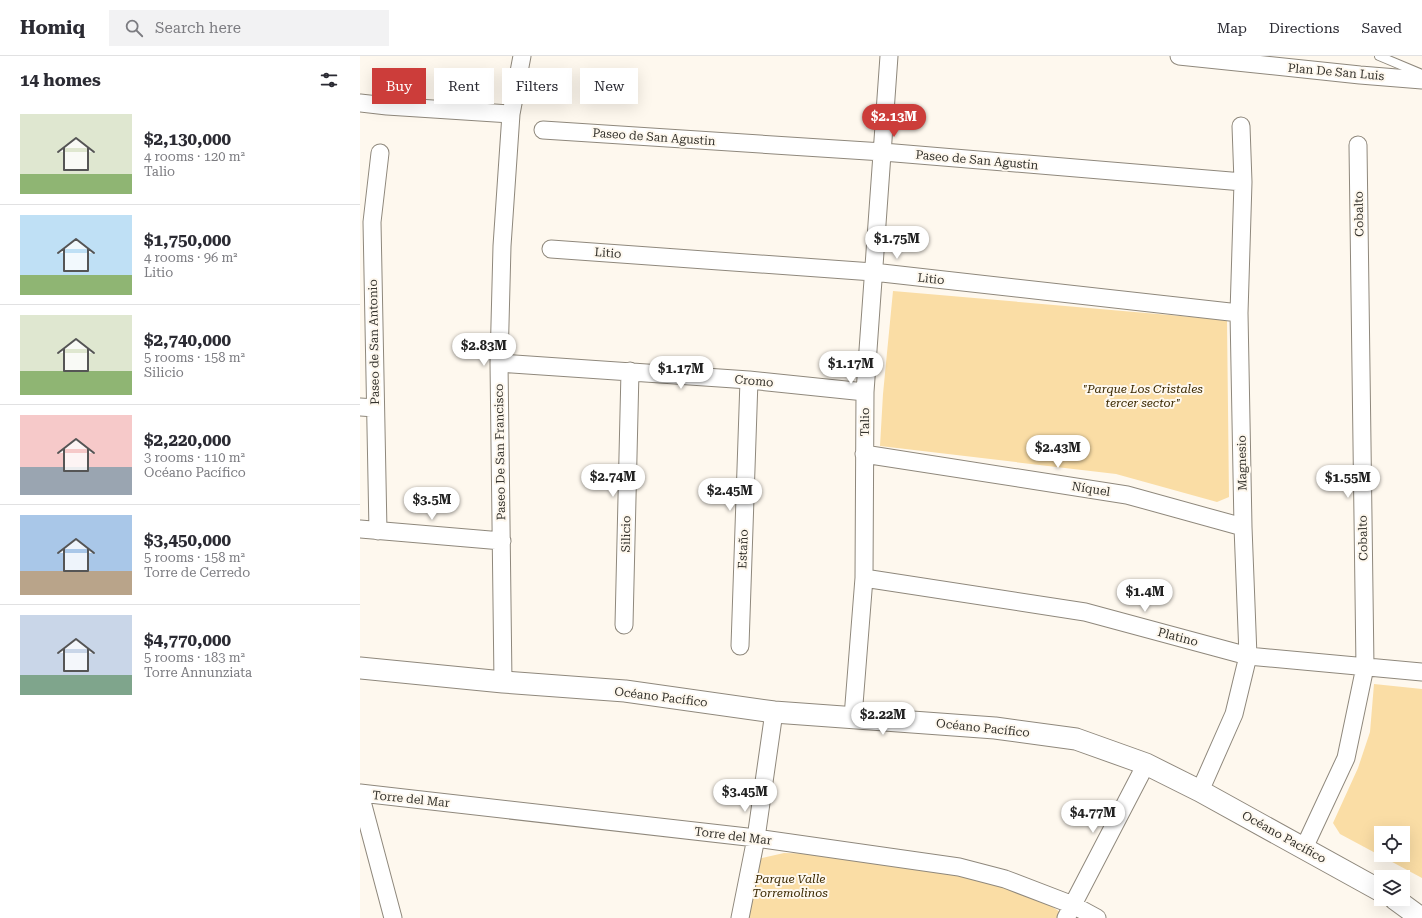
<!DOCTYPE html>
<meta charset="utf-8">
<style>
body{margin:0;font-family:"Roboto Serif",serif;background:#f2f2f3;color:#2b2b33;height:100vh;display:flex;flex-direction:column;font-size:15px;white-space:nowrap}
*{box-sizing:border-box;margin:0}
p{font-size:13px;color:#7c7c81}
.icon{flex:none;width:22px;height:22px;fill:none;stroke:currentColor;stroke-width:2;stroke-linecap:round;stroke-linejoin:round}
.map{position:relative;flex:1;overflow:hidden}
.drawer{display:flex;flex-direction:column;background:#fff;width:360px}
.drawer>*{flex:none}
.banner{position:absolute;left:12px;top:12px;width:380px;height:36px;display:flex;gap:8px}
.buttons{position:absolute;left:1014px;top:770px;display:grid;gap:8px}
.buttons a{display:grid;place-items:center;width:36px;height:36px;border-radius:0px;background:#fff;box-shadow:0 4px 16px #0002;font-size:20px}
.price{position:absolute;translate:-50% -34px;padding:0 9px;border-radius:14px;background:#fff;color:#222;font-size:13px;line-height:26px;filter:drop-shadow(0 1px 2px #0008)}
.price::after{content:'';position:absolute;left:50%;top:24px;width:12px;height:9px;margin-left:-6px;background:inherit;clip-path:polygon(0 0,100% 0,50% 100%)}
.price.active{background:#cc3d3a;color:#fff}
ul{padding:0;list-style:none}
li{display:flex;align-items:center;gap:12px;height:100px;padding:0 20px}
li+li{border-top:1px solid #e1e1e2}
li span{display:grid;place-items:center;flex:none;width:112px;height:80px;border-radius:0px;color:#555}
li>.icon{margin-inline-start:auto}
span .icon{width:48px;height:48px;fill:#fffc;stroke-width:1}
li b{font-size:17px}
h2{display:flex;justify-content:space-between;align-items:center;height:48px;padding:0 20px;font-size:17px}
.tag{padding:0 14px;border-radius:0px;background:#fff;box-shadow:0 4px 16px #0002;font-size:14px;line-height:36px}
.tag.active{background:#cc3d3a;color:#fff}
header{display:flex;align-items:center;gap:24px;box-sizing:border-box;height:56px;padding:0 20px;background:#fff;border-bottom:1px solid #e1e1e2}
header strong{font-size:19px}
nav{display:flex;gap:22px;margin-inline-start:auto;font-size:14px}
.search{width:280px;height:36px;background:#f2f2f3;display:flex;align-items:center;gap:10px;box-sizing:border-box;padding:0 14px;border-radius:0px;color:#7c7c81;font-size:15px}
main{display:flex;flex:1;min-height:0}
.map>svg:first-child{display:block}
.green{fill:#fadda5;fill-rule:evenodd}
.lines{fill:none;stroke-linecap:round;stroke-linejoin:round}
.service-casing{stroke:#8f887c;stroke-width:10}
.minor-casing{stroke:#8f887c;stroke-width:19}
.tertiary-casing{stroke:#8f887c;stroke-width:23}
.service{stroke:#fff;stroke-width:8}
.minor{stroke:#fff;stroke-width:17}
.tertiary{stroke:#fff;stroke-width:21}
.labels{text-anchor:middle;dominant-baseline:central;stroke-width:4;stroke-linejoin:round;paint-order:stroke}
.street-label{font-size:12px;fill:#34322c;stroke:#fef8ee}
.park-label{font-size:12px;font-style:italic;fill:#3a2800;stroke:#fef8ee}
</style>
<header>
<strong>Homiq</strong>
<div class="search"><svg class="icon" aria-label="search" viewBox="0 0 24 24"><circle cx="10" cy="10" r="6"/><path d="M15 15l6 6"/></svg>Search here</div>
<nav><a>Map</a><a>Directions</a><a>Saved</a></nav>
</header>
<main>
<section class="drawer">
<h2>14 homes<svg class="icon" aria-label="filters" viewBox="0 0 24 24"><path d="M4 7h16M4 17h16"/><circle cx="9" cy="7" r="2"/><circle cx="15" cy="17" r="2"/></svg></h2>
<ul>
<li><span style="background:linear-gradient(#dfe7d0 75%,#8fb573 0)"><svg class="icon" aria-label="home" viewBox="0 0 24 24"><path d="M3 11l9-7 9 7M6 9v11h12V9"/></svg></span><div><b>$2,130,000</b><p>4 rooms · 120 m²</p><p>Talio</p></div></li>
<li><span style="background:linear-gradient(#bfe0f5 75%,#8fb573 0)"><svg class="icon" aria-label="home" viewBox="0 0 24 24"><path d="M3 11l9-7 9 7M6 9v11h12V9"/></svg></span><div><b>$1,750,000</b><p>4 rooms · 96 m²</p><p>Litio</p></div></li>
<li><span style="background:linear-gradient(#dfe7d0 70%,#8fb573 0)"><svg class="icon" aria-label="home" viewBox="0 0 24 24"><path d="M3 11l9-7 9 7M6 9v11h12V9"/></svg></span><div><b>$2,740,000</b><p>5 rooms · 158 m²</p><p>Silicio</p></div></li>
<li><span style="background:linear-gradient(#f6c9c9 65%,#9aa5b1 0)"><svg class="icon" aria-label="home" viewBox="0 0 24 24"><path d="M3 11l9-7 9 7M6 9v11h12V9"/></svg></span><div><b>$2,220,000</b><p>3 rooms · 110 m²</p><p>Océano Pacífico</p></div></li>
<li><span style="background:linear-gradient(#a9c7e8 70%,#b9a48a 0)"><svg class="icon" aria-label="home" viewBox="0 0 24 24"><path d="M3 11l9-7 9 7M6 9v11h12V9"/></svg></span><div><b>$3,450,000</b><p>5 rooms · 158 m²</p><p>Torre de Cerredo</p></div></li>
<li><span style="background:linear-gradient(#c9d6e8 75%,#7fa58c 0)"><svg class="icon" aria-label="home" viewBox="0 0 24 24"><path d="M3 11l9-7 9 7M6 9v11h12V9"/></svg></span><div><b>$4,770,000</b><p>5 rooms · 183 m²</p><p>Torre Annunziata</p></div></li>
</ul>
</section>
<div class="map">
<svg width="1062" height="862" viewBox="0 0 1062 862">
<rect width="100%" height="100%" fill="#fef8ee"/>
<path class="green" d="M 533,235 L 867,264 L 869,441 L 857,446 L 756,418 L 520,390 L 523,338 Z
M 1014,628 L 1062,633 L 1062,822 L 980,778 L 973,767 L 998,712 L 1010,676 ZM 1021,777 L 1043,777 L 1043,799 L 1021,799 Z
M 424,797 L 465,798 L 608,818 L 684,845 L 700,856 L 697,862 L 386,862 L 398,803 Z"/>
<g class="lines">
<g class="service-casing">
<path id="service" d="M 1019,0 L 1062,18"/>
</g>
<g class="minor-casing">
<path id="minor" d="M 819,0 L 1000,19 L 1062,24
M 0,47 L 27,50 L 151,58
M 183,74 L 523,96 L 883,126
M 191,193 L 513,216 L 879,257
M 139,307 L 389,324 L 505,336
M 0,351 L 15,352
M 504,398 L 767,439 L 883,471
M 0,473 L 142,485
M 18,475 L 12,166 L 20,97
M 504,522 L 725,556 L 888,600 L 1062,616
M 264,569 L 270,315
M 380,590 L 389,324
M 143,626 L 139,307 L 142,190 L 151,58 L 162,0
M 493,661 L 504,522 L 505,336 L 529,0
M 840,735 L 874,658 L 888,600 L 883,471 L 879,257 L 883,126 L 881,70
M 0,737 L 396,782 L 599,811 L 645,823 L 713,849 L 737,862
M 0,738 L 33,862
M 944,792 L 986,702 L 1005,611 L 998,89
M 380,862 L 396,782 L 414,656
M 706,862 L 786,708"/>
</g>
<g class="tertiary-casing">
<path id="tertiary" d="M 0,612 L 143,626 L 265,635 L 414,656 L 635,672 L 716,683 L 786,708 L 840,735 L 1021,835
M 1035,843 L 1061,862"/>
</g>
<use href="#service" class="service"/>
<use href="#minor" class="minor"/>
<use href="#tertiary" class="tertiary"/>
</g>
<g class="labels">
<g class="street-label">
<text transform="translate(976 16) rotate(5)">Plan De San Luis</text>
<text transform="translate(294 81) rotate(4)">Paseo de San Agustin</text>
<text transform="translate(617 104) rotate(5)">Paseo de San Agustin</text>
<text transform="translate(999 158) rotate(-91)">Cobalto</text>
<text transform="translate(248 197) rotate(4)">Litio</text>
<text transform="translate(571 223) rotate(6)">Litio</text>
<text transform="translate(14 286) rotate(-91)">Paseo de San Antonio</text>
<text transform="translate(394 325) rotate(5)">Cromo</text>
<text transform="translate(505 366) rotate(-89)">Talio</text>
<text transform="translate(140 396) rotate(-91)">Paseo De San Francisco</text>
<text transform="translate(882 407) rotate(-91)">Magnesio</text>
<text transform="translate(731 433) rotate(9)">Níquel</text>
<text transform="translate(266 478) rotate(-89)">Silicio</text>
<text transform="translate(1003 482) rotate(-91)">Cobalto</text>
<text transform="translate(383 493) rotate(-88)">Estaño</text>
<text transform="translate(818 581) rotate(15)">Platino</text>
<text transform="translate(301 641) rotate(7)">Océano Pacífico</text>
<text transform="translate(623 672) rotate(6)">Océano Pacífico</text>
<text transform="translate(51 743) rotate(6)">Torre del Mar</text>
<text transform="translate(373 780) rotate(7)">Torre del Mar</text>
<text transform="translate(924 781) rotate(29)">Océano Pacífico</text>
</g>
<g class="park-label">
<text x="783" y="333">"Parque Los Cristales<tspan x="783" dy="14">tercer sector"</tspan></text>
<text x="430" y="823">Parque Valle<tspan x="430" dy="14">Torremolinos</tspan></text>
</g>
</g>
</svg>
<div class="buttons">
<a><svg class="icon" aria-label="locate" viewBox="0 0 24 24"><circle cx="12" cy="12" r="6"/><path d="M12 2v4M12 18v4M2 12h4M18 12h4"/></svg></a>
<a><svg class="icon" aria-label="layers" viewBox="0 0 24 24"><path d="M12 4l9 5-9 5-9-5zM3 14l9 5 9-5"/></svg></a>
</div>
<b class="price active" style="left:534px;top:82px">$2.13M</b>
<b class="price" style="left:537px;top:204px">$1.75M</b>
<b class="price" style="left:124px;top:311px">$2.83M</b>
<b class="price" style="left:491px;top:329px">$1.17M</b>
<b class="price" style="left:321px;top:334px">$1.17M</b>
<b class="price" style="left:698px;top:413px">$2.43M</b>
<b class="price" style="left:253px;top:442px">$2.74M</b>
<b class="price" style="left:988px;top:443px">$1.55M</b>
<b class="price" style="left:370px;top:456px">$2.45M</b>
<b class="price" style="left:72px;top:465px">$3.5M</b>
<b class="price" style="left:785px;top:557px">$1.4M</b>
<b class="price" style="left:523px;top:680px">$2.22M</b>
<b class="price" style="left:385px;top:757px">$3.45M</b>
<b class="price" style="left:733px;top:778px">$4.77M</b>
<div class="banner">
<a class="tag active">Buy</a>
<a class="tag">Rent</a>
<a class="tag">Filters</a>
<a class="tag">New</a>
</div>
</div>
</main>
